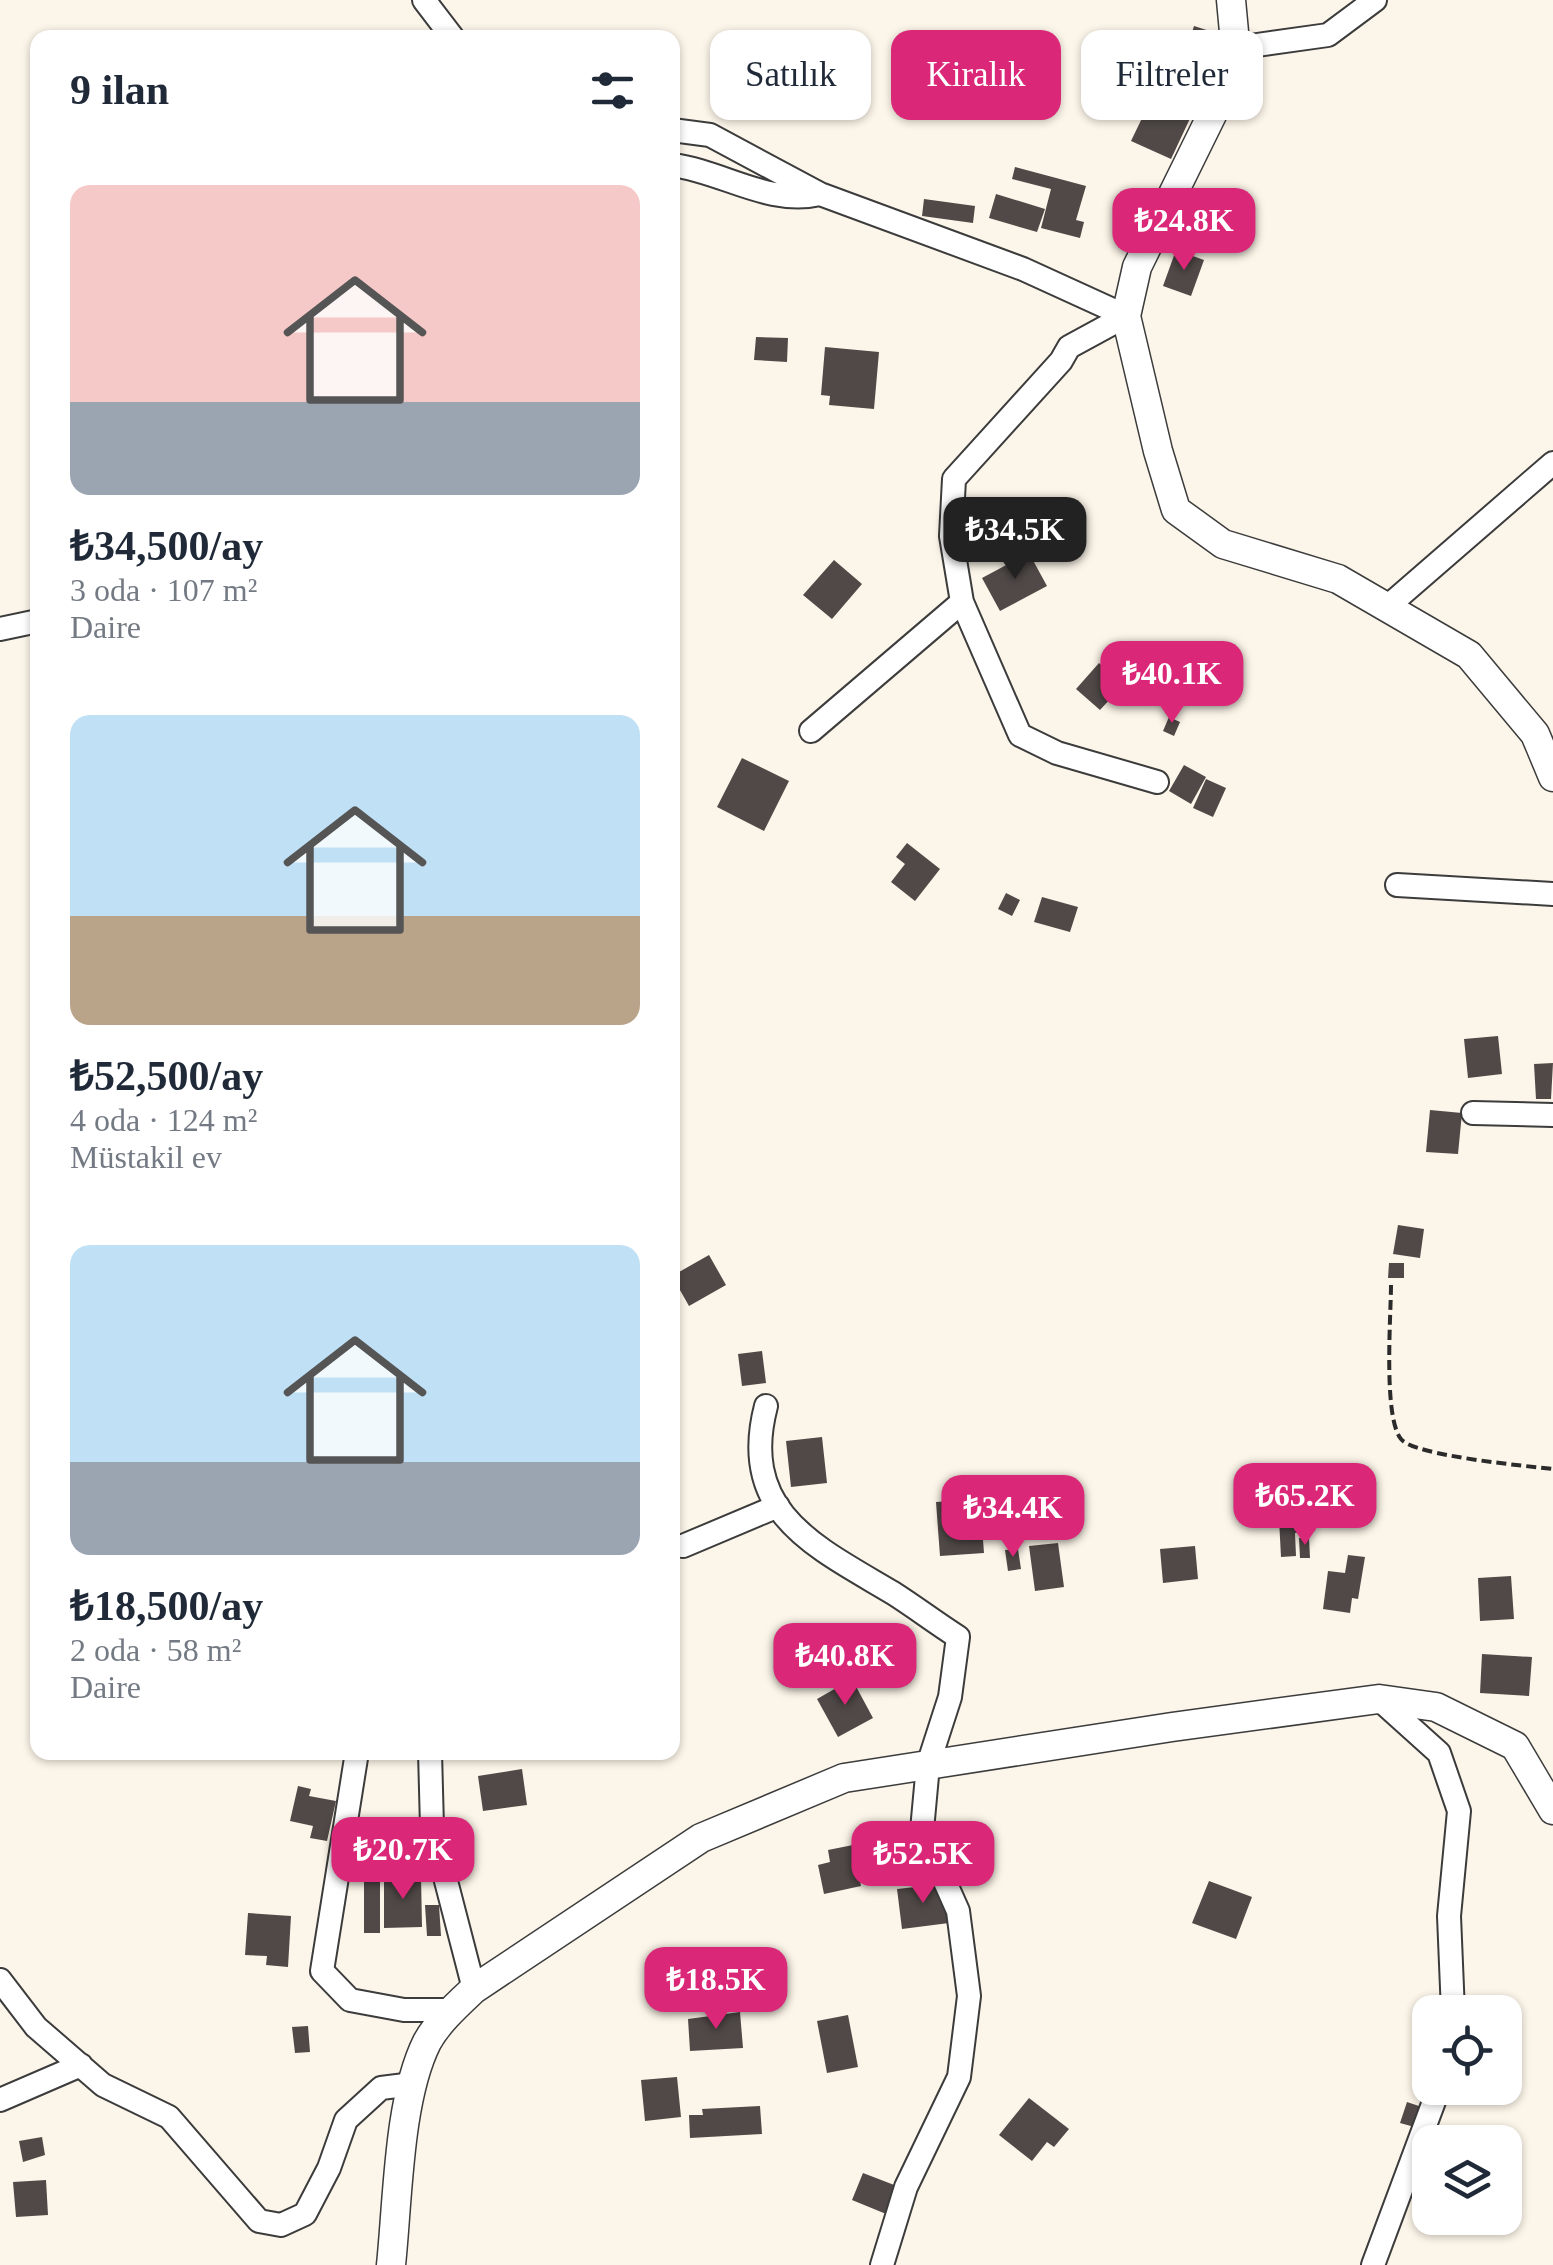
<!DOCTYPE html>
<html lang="tr">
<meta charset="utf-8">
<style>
body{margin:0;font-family:"Times New Roman",serif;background:#f2f2f3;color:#1f2937;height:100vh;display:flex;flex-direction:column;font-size:38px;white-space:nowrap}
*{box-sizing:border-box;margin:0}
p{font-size:32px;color:#747a83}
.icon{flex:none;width:55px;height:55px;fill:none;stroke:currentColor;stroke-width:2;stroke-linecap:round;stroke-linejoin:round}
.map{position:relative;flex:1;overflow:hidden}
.details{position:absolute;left:30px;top:30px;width:650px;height:1730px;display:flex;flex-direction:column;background:#fff;border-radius:20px;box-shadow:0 2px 8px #0004}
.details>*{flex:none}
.hud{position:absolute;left:710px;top:30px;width:692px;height:90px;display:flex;gap:20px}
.tools{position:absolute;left:1412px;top:1995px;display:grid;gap:20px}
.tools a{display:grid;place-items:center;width:110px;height:110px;border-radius:20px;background:#fff;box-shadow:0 2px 8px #0004;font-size:50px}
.price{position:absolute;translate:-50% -85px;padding:0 22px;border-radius:20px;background:#db2777;color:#fff;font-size:32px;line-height:65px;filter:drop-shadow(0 2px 5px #0008)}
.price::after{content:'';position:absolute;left:50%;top:60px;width:30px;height:22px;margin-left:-15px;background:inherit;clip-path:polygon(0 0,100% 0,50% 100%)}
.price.active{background:#222;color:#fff}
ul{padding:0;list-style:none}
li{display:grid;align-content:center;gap:20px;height:530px;padding:0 40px}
li span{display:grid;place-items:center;height:310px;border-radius:20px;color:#555}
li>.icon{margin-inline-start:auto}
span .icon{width:180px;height:180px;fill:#fffc;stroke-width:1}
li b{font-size:42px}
h2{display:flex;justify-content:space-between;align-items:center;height:120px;padding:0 40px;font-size:42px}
.tag{padding:0 35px;border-radius:20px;background:#fff;box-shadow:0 2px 8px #0004;font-size:35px;line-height:90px}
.tag.active{background:#db2777;color:#fff}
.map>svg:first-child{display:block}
.building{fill:#504947}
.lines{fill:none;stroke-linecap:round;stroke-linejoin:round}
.minor-casing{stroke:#3c3c3c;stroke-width:26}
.tertiary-casing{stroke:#3c3c3c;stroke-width:31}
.path{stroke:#2b2b2b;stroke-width:4;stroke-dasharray:10 5;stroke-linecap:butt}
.minor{stroke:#fff;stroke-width:22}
.tertiary{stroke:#fff;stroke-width:28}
</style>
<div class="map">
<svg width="1553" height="2265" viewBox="0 0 1553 2265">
<rect width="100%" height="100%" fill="#fcf5e9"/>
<path class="building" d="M 1194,26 L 1222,35 L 1212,66 L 1184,57 Z
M 1165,97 L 1194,110 L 1171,159 L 1131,141 L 1144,114 L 1155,119 Z
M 1015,167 L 1086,186 L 1076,220 L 1084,222 L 1080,238 L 1041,228 L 1051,189 L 1012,179 Z
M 996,194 L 1045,209 L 1037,232 L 989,218 Z
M 924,199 L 975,206 L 973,223 L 922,216 Z
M 1176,250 L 1204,260 L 1191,296 L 1163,286 Z
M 756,337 L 788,338 L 787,362 L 754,360 Z
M 825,347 L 879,352 L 874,409 L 829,405 L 830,396 L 821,395 Z
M 1007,503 L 1013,528 L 972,539 L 965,513 Z
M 1029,553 L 1047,586 L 1000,611 L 982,578 Z
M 834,560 L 862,584 L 832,619 L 803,595 Z
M 1099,663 L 1123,685 L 1100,710 L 1076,689 Z
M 1169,717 L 1180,722 L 1174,736 L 1163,731 Z
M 742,758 L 789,781 L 764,831 L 717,807 Z
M 1184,765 L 1206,777 L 1191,804 L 1169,791 Z
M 1206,779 L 1226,788 L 1213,817 L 1193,808 Z
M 907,843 L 940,869 L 915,901 L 891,882 L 905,864 L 896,857 Z
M 1006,893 L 1020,900 L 1012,916 L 998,909 Z
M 1042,897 L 1078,907 L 1070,932 L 1034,922 Z
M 1498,1036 L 1502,1074 L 1468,1078 L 1464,1039 Z
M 1553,1063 L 1551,1099 L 1536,1099 L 1534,1064 Z
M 1430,1110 L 1462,1113 L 1458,1154 L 1426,1152 Z
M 1398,1225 L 1424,1229 L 1420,1258 L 1393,1254 Z
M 709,1255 L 726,1285 L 689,1306 L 672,1276 Z
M 1389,1263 L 1404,1263 L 1404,1278 L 1388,1278 Z
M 762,1351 L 766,1383 L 742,1386 L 738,1354 Z
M 822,1437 L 827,1483 L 791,1487 L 786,1441 Z
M 980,1499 L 984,1553 L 940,1556 L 936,1502 Z
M 1314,1516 L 1315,1531 L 1295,1533 L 1296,1556 L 1281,1557 L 1279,1519 Z
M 1309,1537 L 1310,1558 L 1300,1558 L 1299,1538 Z
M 1058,1543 L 1064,1587 L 1035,1591 L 1029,1546 Z
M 1195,1546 L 1198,1579 L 1163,1583 L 1160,1549 Z
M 1018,1549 L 1021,1569 L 1008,1571 L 1005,1550 Z
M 1348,1555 L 1365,1557 L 1358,1599 L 1352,1598 L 1350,1613 L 1323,1609 L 1328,1571 L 1345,1573 Z
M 1511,1576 L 1514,1619 L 1480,1621 L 1478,1578 Z
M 1482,1654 L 1532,1657 L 1529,1696 L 1480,1693 Z
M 852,1679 L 873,1718 L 838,1737 L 817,1699 Z
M 522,1769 L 527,1805 L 483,1811 L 478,1776 Z
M 298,1786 L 311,1789 L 309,1796 L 336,1801 L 327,1841 L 310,1838 L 313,1826 L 290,1821 Z
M 853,1845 L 861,1886 L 824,1894 L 818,1865 L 830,1862 L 828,1850 Z
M 364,1874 L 380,1874 L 380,1933 L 364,1933 Z
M 384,1876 L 421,1876 L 422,1927 L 384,1928 Z
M 1209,1881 L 1252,1897 L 1236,1939 L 1192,1923 Z
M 943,1884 L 949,1923 L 902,1929 L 897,1889 Z
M 425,1905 L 439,1905 L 441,1936 L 427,1936 Z
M 248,1913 L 291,1916 L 288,1967 L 266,1965 L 267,1956 L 245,1955 Z
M 740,2012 L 743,2048 L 690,2051 L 688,2019 Z
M 848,2015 L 858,2067 L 827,2073 L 817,2021 Z
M 308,2026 L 310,2052 L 295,2053 L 292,2027 Z
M 677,2077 L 681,2117 L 645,2121 L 641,2080 Z
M 1029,2098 L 1069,2129 L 1054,2147 L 1047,2142 L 1032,2161 L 999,2135 Z
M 1407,2102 L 1425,2108 L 1418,2128 L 1400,2123 Z
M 760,2106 L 762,2134 L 690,2138 L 689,2115 L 703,2115 L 702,2109 Z
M 42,2137 L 45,2155 L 23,2162 L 19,2141 Z
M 863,2173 L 902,2188 L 891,2216 L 852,2200 Z
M 46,2180 L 48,2215 L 16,2217 L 13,2182 Z"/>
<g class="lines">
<g class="minor-casing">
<path id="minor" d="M 424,0 L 453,38
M 1236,48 L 1328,35 L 1375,0
M 672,130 L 710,135 L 820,194 L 1023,269 L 1126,316
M 672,165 C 722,171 768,206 820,194
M 1126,316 L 1069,347 L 1061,361 L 954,479 L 951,536 L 962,602 L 1020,735 L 1057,753 L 1157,782
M 1387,607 L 1553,463
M 0,629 L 38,621
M 811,731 L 962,602
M 1397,885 L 1553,894
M 1473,1113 L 1553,1115
M 766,1406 C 738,1513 816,1547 893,1593 C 915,1607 936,1623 958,1637 L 950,1697 L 928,1765 L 922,1830 L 958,1911 L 969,1996 L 959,2077 L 906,2187 L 882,2265
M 683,1546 L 778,1506
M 1379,1699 L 1439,1753 L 1459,1811 L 1449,1916 L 1453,2012
M 357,1752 L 322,1971 L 350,2000 L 404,2010 L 452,2010
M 430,1752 L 432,1827 L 474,1989
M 0,1980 L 36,2027 L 103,2085 L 169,2117 L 259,2221 L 281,2225 L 305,2214 L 329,2168 L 346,2120 L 381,2088 L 413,2084
M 0,2100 L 81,2065
M 1373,2265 L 1439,2088"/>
</g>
<g class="tertiary-casing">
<path id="tertiary" d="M 1231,0 L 1237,64 L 1137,267 L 1126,316 L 1158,451 L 1176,510 L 1223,544 L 1338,579 L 1469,655 L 1535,734 L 1553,777
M 391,2265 C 398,2199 398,2100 427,2042 C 438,2022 457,2005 474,1989 L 701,1838 L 844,1778 L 1172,1727 L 1379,1699 L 1436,1707 L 1515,1746 L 1553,1810"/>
</g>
<path class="path" d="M 1391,1285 C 1391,1315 1383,1417 1401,1439 C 1414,1456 1527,1466 1553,1469"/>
<use href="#minor" class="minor"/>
<use href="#tertiary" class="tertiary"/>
</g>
</svg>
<div class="tools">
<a><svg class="icon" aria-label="locate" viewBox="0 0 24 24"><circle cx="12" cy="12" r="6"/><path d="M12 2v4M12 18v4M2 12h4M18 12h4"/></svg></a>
<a><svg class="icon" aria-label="layers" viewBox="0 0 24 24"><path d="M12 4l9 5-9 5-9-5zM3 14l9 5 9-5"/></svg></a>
</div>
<b class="price" style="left:1184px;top:273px">₺24.8K</b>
<b class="price active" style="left:1015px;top:582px">₺34.5K</b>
<b class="price" style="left:1172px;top:726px">₺40.1K</b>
<b class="price" style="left:1305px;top:1548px">₺65.2K</b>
<b class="price" style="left:1013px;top:1560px">₺34.4K</b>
<b class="price" style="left:845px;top:1708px">₺40.8K</b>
<b class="price" style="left:403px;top:1902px">₺20.7K</b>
<b class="price" style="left:923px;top:1906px">₺52.5K</b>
<b class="price" style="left:716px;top:2032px">₺18.5K</b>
<div class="hud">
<a class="tag">Satılık</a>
<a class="tag active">Kiralık</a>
<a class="tag">Filtreler</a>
</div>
<section class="details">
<h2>9 ilan<svg class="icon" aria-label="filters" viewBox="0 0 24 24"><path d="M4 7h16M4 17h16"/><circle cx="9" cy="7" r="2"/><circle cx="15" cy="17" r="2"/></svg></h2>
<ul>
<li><span style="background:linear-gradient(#f6c9c9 70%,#9aa5b1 0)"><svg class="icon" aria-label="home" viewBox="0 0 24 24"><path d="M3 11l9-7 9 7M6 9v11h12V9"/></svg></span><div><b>₺34,500/ay</b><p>3 oda · 107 m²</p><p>Daire</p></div></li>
<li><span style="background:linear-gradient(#bfe0f5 65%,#b9a48a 0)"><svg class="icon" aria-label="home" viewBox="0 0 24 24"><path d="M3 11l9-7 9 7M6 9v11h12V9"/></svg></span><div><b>₺52,500/ay</b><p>4 oda · 124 m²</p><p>Müstakil ev</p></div></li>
<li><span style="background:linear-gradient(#bfe0f5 70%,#9aa5b1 0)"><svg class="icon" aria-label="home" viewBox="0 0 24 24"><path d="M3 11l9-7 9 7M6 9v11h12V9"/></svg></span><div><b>₺18,500/ay</b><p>2 oda · 58 m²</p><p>Daire</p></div></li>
</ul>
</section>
</div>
